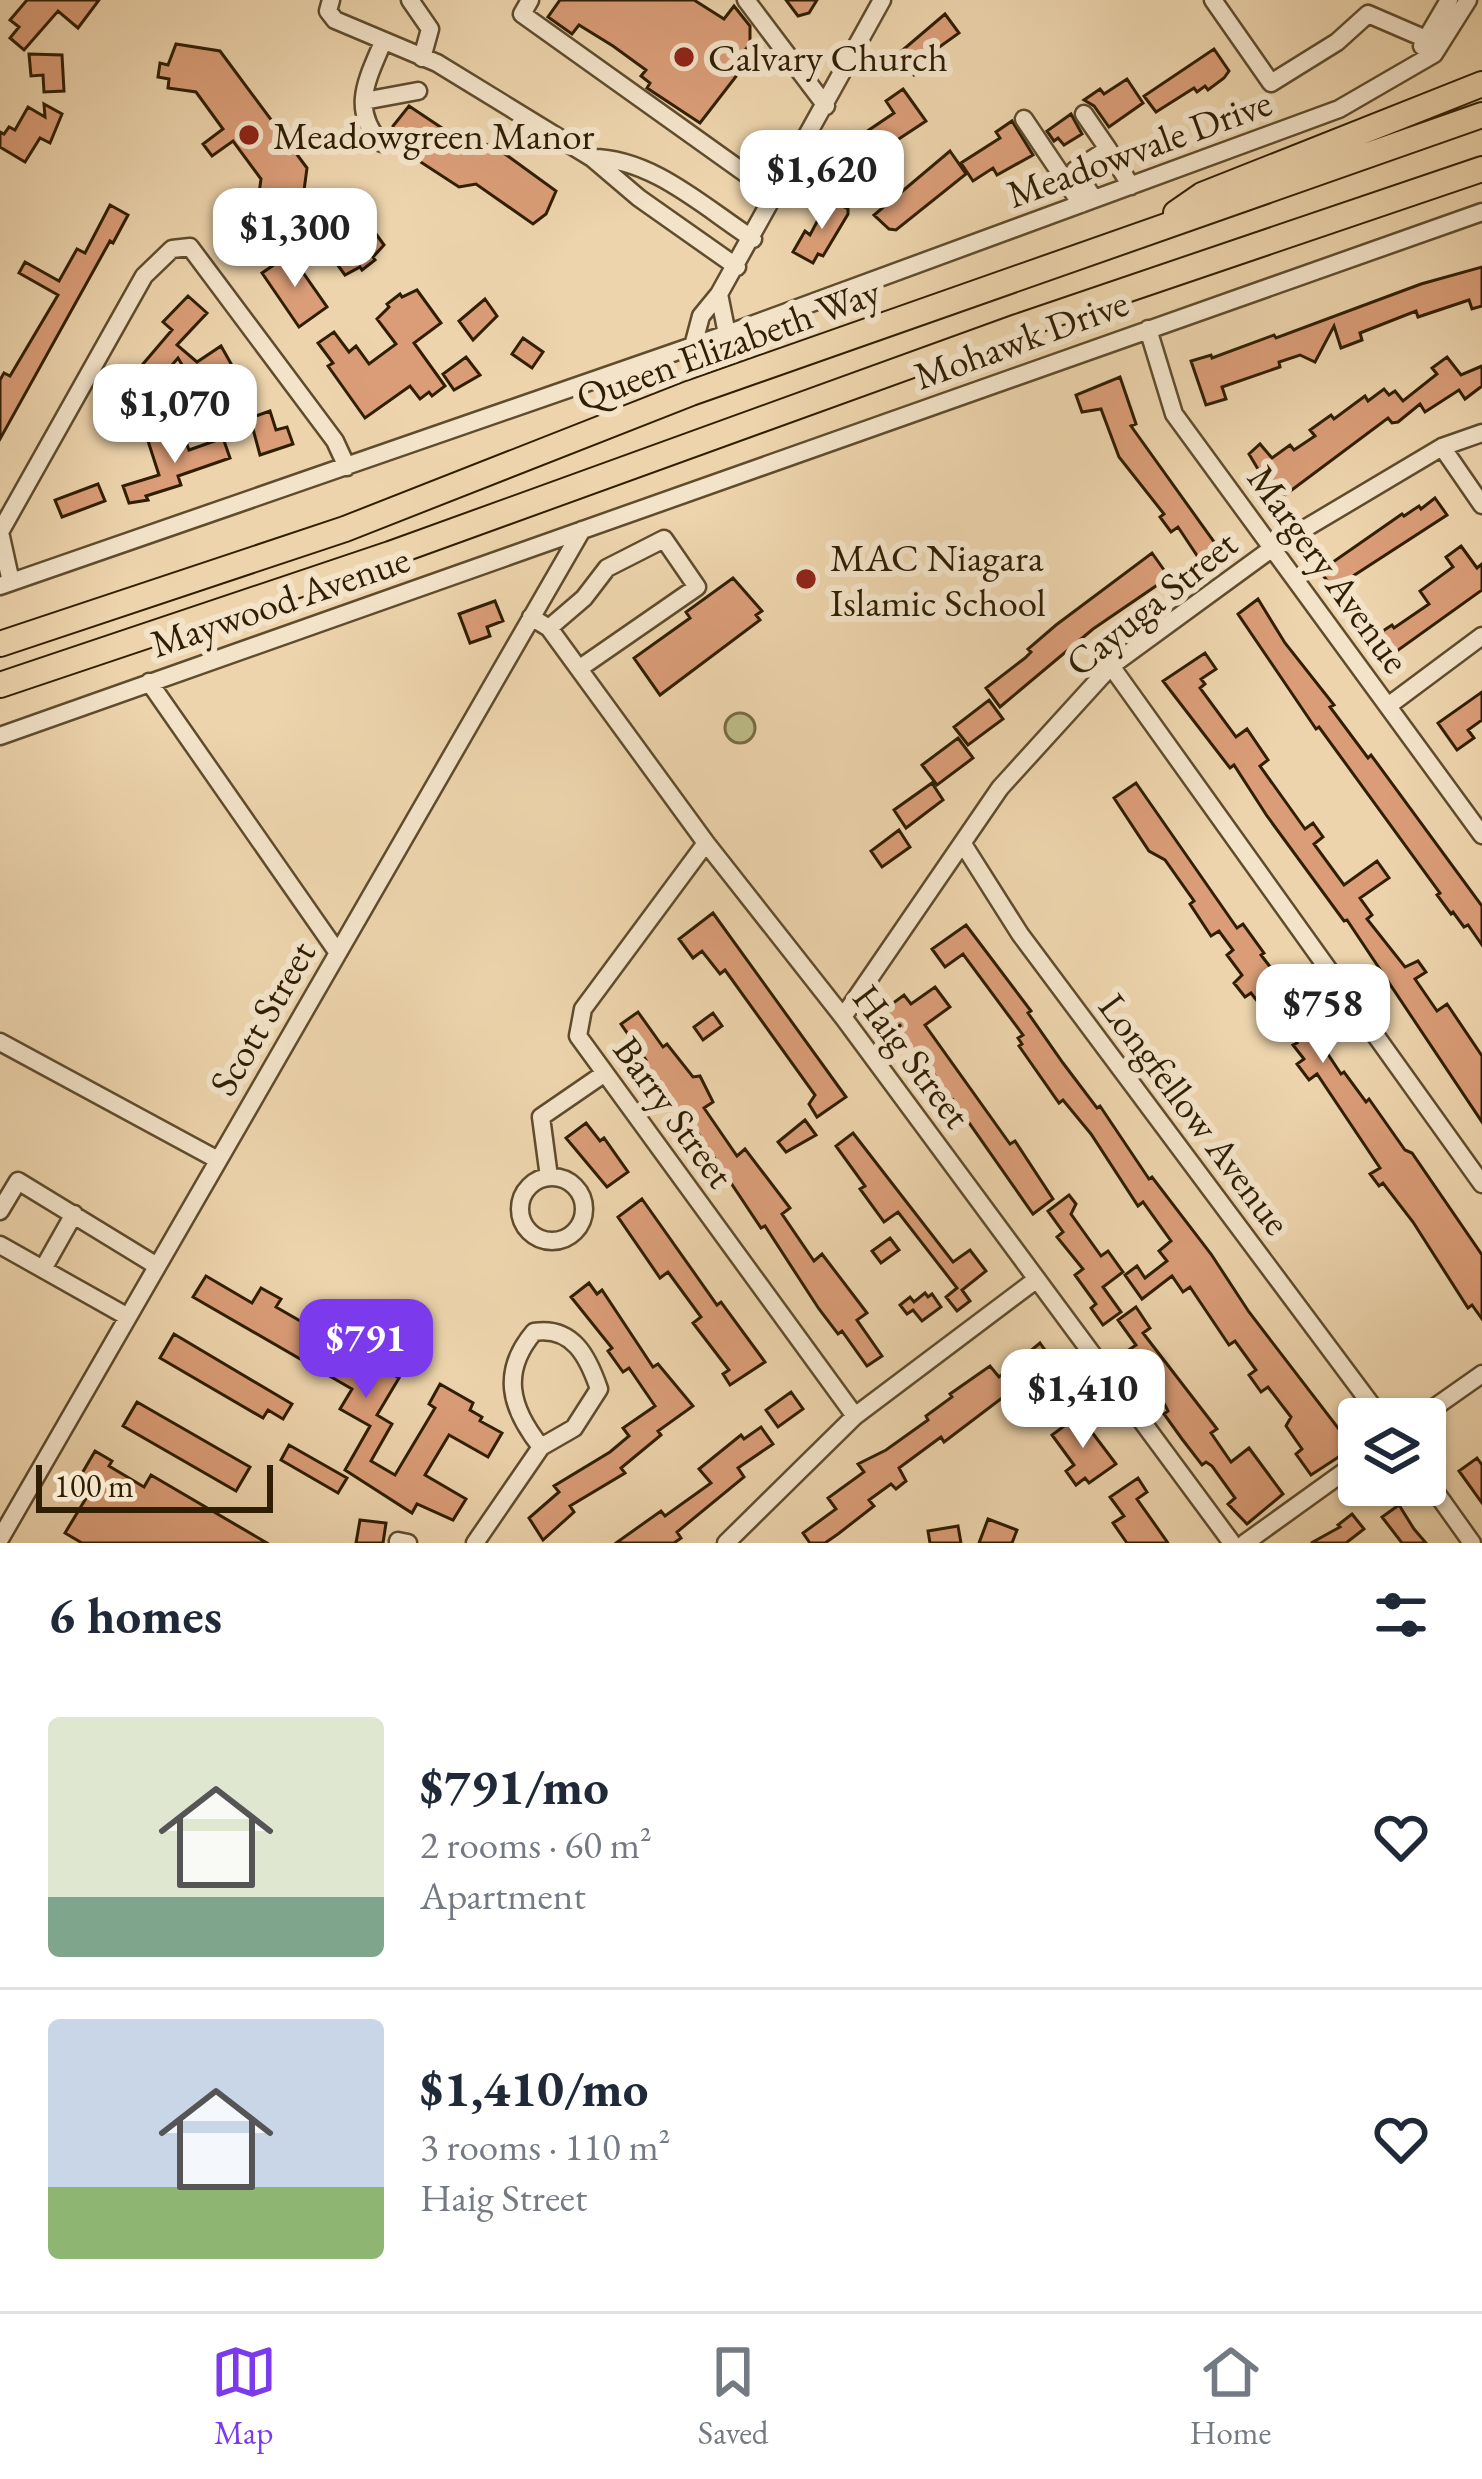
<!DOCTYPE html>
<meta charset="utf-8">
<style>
body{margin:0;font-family:"EB Garamond",serif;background:#f2f2f3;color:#1f2937;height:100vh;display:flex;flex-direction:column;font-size:45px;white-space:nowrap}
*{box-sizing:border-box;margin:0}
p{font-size:39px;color:#747a83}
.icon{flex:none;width:66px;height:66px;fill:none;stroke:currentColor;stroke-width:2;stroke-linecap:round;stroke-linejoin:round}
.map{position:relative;height:1543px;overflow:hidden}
.drawer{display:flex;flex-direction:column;background:#fff;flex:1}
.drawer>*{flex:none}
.tools{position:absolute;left:1338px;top:1398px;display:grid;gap:24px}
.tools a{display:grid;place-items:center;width:108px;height:108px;border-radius:12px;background:#fff;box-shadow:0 3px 9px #0004;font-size:60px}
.scale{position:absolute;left:36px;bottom:30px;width:237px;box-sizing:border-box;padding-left:12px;border:6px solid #301e03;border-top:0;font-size:33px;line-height:42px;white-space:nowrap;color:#301e03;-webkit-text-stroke:9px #f3e3c9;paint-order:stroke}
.price{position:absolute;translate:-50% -102px;padding:0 27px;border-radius:24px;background:#fff;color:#222;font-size:39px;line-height:78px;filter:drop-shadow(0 3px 6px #0008)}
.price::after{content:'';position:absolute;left:50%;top:72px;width:36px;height:27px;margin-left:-18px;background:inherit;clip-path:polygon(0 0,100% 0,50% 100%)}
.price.on{background:#7c3aed;color:#fff}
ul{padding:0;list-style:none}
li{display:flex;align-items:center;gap:36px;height:300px;padding:0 48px}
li+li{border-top:3px solid #e0e1e3}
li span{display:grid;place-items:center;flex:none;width:336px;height:240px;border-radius:12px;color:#555}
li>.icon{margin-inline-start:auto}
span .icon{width:144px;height:144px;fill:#fffc;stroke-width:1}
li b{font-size:51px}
h2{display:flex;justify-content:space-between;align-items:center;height:144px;padding:0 48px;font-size:51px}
.tab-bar{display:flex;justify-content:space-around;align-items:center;height:168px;border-top:3px solid #e0e1e3;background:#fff;font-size:33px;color:#747a83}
.tab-bar a{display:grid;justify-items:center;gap:6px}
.tab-bar .on{color:#7c3aed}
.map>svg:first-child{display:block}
.green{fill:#bdbb86;stroke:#766c44;stroke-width:3}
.building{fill:#da9d77;stroke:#301e03;stroke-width:3}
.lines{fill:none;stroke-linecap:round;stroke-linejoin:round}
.minor-casing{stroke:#5f4c2d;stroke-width:21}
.highway-casing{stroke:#301e03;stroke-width:28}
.minor{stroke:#f3e3c9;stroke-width:16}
.highway{stroke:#edd4ac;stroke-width:24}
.poi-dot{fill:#8f2418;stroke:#f3e3c9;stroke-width:4.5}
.labels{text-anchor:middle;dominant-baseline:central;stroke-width:12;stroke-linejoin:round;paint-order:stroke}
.poi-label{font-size:39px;fill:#301e03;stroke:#f3e3c9;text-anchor:start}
.street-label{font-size:39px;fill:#301e03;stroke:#f3e3c9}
</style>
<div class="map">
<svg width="1482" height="1543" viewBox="0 0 1482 1543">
<rect width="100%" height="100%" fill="#edd4ac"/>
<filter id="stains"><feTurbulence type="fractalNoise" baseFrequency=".00167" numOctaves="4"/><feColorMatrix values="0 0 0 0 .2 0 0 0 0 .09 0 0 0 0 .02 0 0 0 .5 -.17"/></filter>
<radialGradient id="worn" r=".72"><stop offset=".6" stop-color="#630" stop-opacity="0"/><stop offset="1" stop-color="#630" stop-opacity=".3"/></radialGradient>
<path class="green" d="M725 728a15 15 0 1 1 30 0a15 15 0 1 1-30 0Z"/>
<path class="building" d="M 27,0 L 99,0 L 78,28 L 58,11 L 24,50 L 10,38 L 19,27 L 10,20 Z
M 560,0 L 694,0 L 724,19 L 734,6 L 750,26 L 750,43 L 735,65 L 741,70 L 700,123 L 647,88 L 650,83 L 641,76 L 646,70 L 613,46 L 579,25 L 572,34 L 548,17 Z
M 786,0 L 817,0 L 809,13 L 798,16 Z
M 945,14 L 959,33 L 931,53 L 936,59 L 914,75 L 898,54 Z
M 176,44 L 220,51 L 307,168 L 301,213 L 293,212 L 292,216 L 257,208 L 261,179 L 233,141 L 212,156 L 203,144 L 223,129 L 196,92 L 168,88 L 169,79 L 158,77 L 160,63 L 168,65 Z
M 1214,49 L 1229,71 L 1224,78 L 1208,90 L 1205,86 L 1197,92 L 1194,88 L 1156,112 L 1144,96 Z
M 29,54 L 62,55 L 64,91 L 44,92 L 43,75 L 31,76 Z
M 1127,79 L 1143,103 L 1109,127 L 1094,106 L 1084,100 L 1100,89 L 1104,94 Z
M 903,89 L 926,121 L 876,154 L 863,134 L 894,113 L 886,101 Z
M 44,104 L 62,114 L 50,143 L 40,138 L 25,162 L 0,147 L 0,132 L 4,134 L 9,127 L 15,130 L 28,107 L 45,117 Z
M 409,106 L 466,144 L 476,139 L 505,154 L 556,191 L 546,214 L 533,224 L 476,184 L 459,187 L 393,144 L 393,126 Z
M 1071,114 L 1082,134 L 1064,145 L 1058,138 L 1054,141 L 1047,131 Z
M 1012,121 L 1033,155 L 997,175 L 993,168 L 973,181 L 961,163 L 1000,138 L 996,132 Z
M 950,151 L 966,174 L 896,230 L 889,229 L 874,215 Z
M 861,159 L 876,173 L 854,196 L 840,182 Z
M 829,199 L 848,209 L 848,214 L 823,256 L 818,254 L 813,263 L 793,252 L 805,231 L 810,235 Z
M 110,205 L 128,215 L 113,243 L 110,241 L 0,439 L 0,380 L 4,373 L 10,376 L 58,295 L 19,273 L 25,262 L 59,281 L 77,249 L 85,253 Z
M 360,212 L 384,245 L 373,257 L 375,260 L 362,270 L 360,267 L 345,275 L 320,241 Z
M 290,254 L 327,307 L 299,327 L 262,273 Z
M 1482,267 L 1482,306 L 1472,309 L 1469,300 L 1418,317 L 1416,311 L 1360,333 L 1362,340 L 1341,348 L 1334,326 L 1315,362 L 1300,355 L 1279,362 L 1280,367 L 1222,387 L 1226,399 L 1206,405 L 1191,361 L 1211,355 L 1212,358 L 1274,335 L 1276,338 L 1421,284 Z
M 417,290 L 441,323 L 414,343 L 445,386 L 432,396 L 429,392 L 420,399 L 410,386 L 365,418 L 328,366 L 333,363 L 318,343 L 334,332 L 349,352 L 356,346 L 369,364 L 396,344 L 377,319 L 389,307 L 387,304 L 400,294 L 402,297 Z
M 188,296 L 207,313 L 177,345 L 197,362 L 221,346 L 238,376 L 203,400 L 178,358 L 152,388 L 135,422 L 115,410 L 143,364 L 172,330 L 163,322 Z
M 485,299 L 497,316 L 473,340 L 459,321 Z
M 523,338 L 543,352 L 532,368 L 512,354 Z
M 466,357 L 480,375 L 454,390 L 443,374 Z
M 1447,357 L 1461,375 L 1482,366 L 1482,386 L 1465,399 L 1459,390 L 1425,412 L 1420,404 L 1398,422 L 1392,423 L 1388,418 L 1277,501 L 1249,454 L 1260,444 L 1272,458 L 1290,445 L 1294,450 L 1315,436 L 1310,430 L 1331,415 L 1334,419 L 1365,396 L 1368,401 L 1384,389 L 1389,395 L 1395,391 L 1403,401 L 1437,374 L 1432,368 Z
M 1120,377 L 1136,424 L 1131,426 L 1222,553 L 1204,566 L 1178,527 L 1171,532 L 1160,517 L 1164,514 L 1119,457 L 1101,409 L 1082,412 L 1076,395 Z
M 270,411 L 276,430 L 287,427 L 293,444 L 260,455 L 250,418 Z
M 166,434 L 170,448 L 186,442 L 189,450 L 223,438 L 230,458 L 178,476 L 181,485 L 146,496 L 148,500 L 129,503 L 123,486 L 159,475 L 148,441 Z
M 98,484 L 105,501 L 62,517 L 55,500 Z
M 1435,498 L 1447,515 L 1333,589 L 1320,571 L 1402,514 L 1404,516 L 1419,506 L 1421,509 Z
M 1461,546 L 1477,568 L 1482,564 L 1482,590 L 1383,661 L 1369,640 L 1392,625 L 1394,628 L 1429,604 L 1420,591 L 1453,567 L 1446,557 Z
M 1152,553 L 1169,577 L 1093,629 L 1000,707 L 986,688 L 1025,658 L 1031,652 L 1028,649 L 1056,625 Z
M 733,578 L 762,611 L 756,615 L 760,620 L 660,695 L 634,658 L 690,618 L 686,612 Z
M 1258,599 L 1285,643 L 1334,705 L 1330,707 L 1368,758 L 1371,755 L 1482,906 L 1482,945 L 1468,925 L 1464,927 L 1453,912 L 1451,914 L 1437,895 L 1440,893 L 1319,727 L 1316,729 L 1238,614 Z
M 495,601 L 503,621 L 487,627 L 490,636 L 470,643 L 459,614 Z
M 1205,653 L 1216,669 L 1201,679 L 1205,684 L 1200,688 L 1236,737 L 1247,729 L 1268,760 L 1260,766 L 1305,829 L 1313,823 L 1323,837 L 1314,844 L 1344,885 L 1377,861 L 1389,878 L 1360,898 L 1372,915 L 1367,919 L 1405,967 L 1418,961 L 1426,972 L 1415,979 L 1437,1011 L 1447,1004 L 1482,1056 L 1482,1122 L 1347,920 L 1344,921 L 1267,816 L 1234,765 L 1230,768 L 1163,681 Z
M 1482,692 L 1482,720 L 1468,730 L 1474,738 L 1457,750 L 1438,723 Z
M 989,700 L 1003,719 L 968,745 L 954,727 Z
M 958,738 L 973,758 L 937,785 L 922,765 Z
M 932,783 L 943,800 L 906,828 L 894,810 Z
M 1136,783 L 1237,928 L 1243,924 L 1264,953 L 1261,955 L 1271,968 L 1266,971 L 1287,1001 L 1291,998 L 1341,1074 L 1344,1072 L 1366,1102 L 1369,1099 L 1405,1150 L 1412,1153 L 1482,1255 L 1482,1319 L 1472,1305 L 1468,1308 L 1413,1222 L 1383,1183 L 1379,1186 L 1370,1174 L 1380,1168 L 1317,1074 L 1309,1080 L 1297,1064 L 1304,1059 L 1293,1045 L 1297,1043 L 1268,1002 L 1262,1007 L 1251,993 L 1245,997 L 1234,983 L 1242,975 L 1227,955 L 1233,950 L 1219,931 L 1211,936 L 1190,904 L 1194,901 L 1165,860 L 1149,851 L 1114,798 Z
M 899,830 L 910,847 L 882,867 L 871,851 Z
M 713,913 L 846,1097 L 817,1117 L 809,1104 L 815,1095 L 725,970 L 720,974 L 702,951 L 693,958 L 679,939 Z
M 966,925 L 1031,1011 L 1028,1013 L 1063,1063 L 1097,1108 L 1100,1106 L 1149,1179 L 1152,1177 L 1211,1254 L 1249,1312 L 1345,1437 L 1350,1449 L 1337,1458 L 1311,1475 L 1296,1454 L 1302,1449 L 1286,1426 L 1291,1417 L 1268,1387 L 1261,1392 L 1249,1375 L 1256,1370 L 1235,1341 L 1229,1345 L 1190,1287 L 1183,1292 L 1172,1276 L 1142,1299 L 1125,1275 L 1137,1266 L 1145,1278 L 1167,1261 L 1159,1251 L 1171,1241 L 1143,1202 L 1138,1206 L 1091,1134 L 1063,1100 L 1059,1103 L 1019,1046 L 1022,1044 L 1018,1038 L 1023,1035 L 963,954 L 945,967 L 932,949 Z
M 935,987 L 950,1007 L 925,1025 L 1010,1144 L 1015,1141 L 1053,1199 L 1033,1214 L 953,1100 L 949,1103 L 938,1087 L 941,1085 L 924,1059 L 918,1063 L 881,1012 L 904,995 L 911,1004 Z
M 638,1012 L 663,1047 L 667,1044 L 693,1077 L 700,1076 L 713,1102 L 704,1108 L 737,1156 L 745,1149 L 790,1208 L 782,1214 L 814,1261 L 822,1254 L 867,1313 L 857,1320 L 882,1356 L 867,1366 L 842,1331 L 838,1334 L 819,1309 L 765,1226 L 761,1228 L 689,1120 L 686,1122 L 643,1063 L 646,1060 L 621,1024 Z
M 713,1013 L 722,1026 L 703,1040 L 694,1027 Z
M 805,1120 L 816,1135 L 786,1152 L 778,1142 Z
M 586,1123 L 600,1141 L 604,1138 L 628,1172 L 607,1187 L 566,1138 Z
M 853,1133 L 953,1262 L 970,1250 L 986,1271 L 962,1290 L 970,1301 L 957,1311 L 946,1297 L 957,1288 L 898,1212 L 884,1222 L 860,1189 L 865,1186 L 836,1146 Z
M 1069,1195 L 1076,1204 L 1071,1214 L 1101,1256 L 1108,1251 L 1123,1272 L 1103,1287 L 1121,1312 L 1103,1325 L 1091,1308 L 1096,1304 L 1075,1275 L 1083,1269 L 1057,1237 L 1063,1232 L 1048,1211 Z
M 642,1199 L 717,1305 L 721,1302 L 765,1362 L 730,1385 L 723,1374 L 729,1370 L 693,1323 L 701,1317 L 668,1272 L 660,1278 L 618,1217 Z
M 890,1238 L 899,1250 L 881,1263 L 872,1251 Z
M 206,1276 L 252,1303 L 261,1288 L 281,1299 L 276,1307 L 399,1378 L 377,1415 L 392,1424 L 371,1461 L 395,1475 L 435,1408 L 429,1404 L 440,1384 L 473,1403 L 470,1410 L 482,1417 L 480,1421 L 502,1433 L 488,1457 L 449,1435 L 425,1475 L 466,1499 L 453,1520 L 417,1504 L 412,1513 L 345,1470 L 370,1426 L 340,1409 L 352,1389 L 193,1297 Z
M 589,1283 L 597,1294 L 602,1290 L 653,1367 L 658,1364 L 693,1406 L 658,1431 L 661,1435 L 621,1468 L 625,1473 L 570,1506 L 574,1512 L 543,1540 L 529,1518 L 559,1492 L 554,1486 L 610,1452 L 629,1436 L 623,1428 L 655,1406 L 629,1368 L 623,1372 L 608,1351 L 612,1348 L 571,1297 Z
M 925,1293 L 928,1297 L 932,1294 L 941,1307 L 922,1321 L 913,1310 L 907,1314 L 900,1305 L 910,1297 L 914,1302 Z
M 1136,1307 L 1150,1328 L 1143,1333 L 1217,1429 L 1211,1433 L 1231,1462 L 1249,1448 L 1283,1494 L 1247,1524 L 1228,1504 L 1235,1498 L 1212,1466 L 1206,1462 L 1202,1465 L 1182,1439 L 1164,1414 L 1168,1411 L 1165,1405 L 1130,1359 L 1127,1351 L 1136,1345 L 1118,1320 Z
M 174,1334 L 292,1404 L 283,1419 L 268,1410 L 263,1418 L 160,1358 Z
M 1040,1343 L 1052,1360 L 944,1442 L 941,1437 L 899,1468 L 906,1481 L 896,1489 L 891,1484 L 869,1500 L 874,1506 L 838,1534 L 825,1543 L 810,1543 L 803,1533 L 836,1509 L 828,1498 L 864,1472 L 858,1464 L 886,1450 L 928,1420 L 926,1416 L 952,1397 L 950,1394 L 990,1366 L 999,1377 Z
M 1073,1389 L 1086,1407 L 1071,1419 L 1057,1401 Z
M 791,1392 L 803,1409 L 778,1427 L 766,1410 Z
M 137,1402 L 250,1467 L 236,1491 L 123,1426 Z
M 1079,1415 L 1116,1464 L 1089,1483 L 1085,1478 L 1076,1485 L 1066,1471 L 1074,1465 L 1052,1435 Z
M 761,1427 L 773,1444 L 738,1468 L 744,1477 L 677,1532 L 681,1538 L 674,1543 L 616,1543 L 661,1511 L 665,1516 L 711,1483 L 699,1469 L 741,1435 L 744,1439 Z
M 289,1445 L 347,1478 L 338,1493 L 281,1460 Z
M 95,1451 L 112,1461 L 109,1466 L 144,1487 L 151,1475 L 267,1543 L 82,1543 L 65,1533 L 91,1490 L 77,1482 Z
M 1477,1458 L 1482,1465 L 1482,1503 L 1459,1471 Z
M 1138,1478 L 1147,1492 L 1137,1499 L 1168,1543 L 1127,1543 L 1113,1523 L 1124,1516 L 1110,1497 Z
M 1399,1505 L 1414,1529 L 1426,1543 L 1402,1543 L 1382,1517 Z
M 1352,1514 L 1364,1529 L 1346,1543 L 1311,1543 L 1340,1527 L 1338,1525 Z
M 988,1519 L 1017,1530 L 1012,1543 L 979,1543 Z
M 360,1520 L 386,1523 L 383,1543 L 356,1543 Z
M 958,1526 L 961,1543 L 930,1543 L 928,1531 Z"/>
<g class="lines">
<g class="minor-casing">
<path id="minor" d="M 331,0 L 328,11 L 335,20 L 437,63 L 592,158 C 652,158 705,208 753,239
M 410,0 L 430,29 L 422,58
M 530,0 L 522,14 L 777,196
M 746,0 L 826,106
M 1213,0 L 1271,83 L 1337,42 L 1368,14 L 1426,39
M 1422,46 L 1449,0
M 364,101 L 418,91
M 1084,114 L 1108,149
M 1024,119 L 1081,204
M 381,143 C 350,109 367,80 383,42
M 592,158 L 639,198 L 737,267
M 1094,199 L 1075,170 L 1108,149 L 1131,186
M 1148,329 L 1174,414 L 1482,835
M 727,334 L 719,294 L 882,0
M 693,346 L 701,316 L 719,294
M 1442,447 L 1482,505
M 11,582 L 0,532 L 144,276 L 172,249 L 190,247 L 335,441 L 347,467
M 0,586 L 727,334 L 1339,109 L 1434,54 L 1468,0
M 531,617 L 549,628 L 706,843 L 843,1017 L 1232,1543
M 549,628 L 584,598 L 607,568 L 664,539 L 697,587 L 580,668
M 1111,666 L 1482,1184
M 149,682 L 338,953
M 1388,706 L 1482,636
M 0,736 L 1482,212
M 706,843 L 583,1009 L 578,1036 L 855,1416
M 963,844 L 1020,934 L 1382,1419
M 843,1017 L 1000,788 L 1111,666 L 1274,547 L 1442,447 L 1482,433
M 0,1042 L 218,1160
M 549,1177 L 541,1117 L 605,1073
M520 1209a32 32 0 1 1 64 0a32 32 0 1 1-64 0Z
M 0,1211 L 18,1181 L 157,1266
M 0,1245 L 128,1317
M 43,1269 L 74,1214
M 1418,1419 L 1482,1374
M 1425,1477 L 1472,1543
M 0,1539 L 582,530
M 398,1541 L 408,1543
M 475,1543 L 541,1447 L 574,1428 L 599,1389 C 588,1357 573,1326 534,1332 C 501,1371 509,1407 541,1447
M 726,1543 L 855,1416 L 1037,1279
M 1245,1543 L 1359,1461"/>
</g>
<g class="highway-casing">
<path id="highway" d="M 1176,213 L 1202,195 L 1482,84
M 0,644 L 345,529 L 691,393 L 1482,115
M 0,685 L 390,554 L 1017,327 L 1482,169"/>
</g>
<use href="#minor" class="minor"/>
<use href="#highway" class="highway"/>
</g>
<g class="poi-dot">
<circle cx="684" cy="57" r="12"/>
<circle cx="249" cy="135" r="12"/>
<circle cx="806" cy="579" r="12"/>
</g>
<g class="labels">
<g class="poi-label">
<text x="708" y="57">Calvary Church</text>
<text x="273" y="135">Meadowgreen Manor</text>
<text x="830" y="557">MAC Niagara<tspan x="830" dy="45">Islamic School</tspan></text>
</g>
<g class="street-label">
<text transform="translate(1139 148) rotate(-20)">Meadowvale Drive</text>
<text transform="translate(1021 339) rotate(-20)">Mohawk Drive</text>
<text transform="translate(728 344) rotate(-20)">Queen Elizabeth Way</text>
<text transform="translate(1329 569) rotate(54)">Margery Avenue</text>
<text transform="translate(280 601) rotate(-19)">Maywood Avenue</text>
<text transform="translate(1151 603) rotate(-39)">Cayuga Street</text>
<text transform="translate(262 1018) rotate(-60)">Scott Street</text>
<text transform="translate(912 1056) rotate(53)">Haig Street</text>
<text transform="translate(674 1112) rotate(54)">Barry Street</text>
<text transform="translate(1195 1114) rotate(53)">Longfellow Avenue</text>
</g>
</g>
<rect width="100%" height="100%" filter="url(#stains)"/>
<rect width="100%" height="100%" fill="url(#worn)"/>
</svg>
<div class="tools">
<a><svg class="icon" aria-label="layers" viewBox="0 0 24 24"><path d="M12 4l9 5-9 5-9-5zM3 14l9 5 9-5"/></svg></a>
</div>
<div class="scale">100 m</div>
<b class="price" style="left:822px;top:232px">$1,620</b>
<b class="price" style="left:295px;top:290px">$1,300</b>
<b class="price" style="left:175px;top:466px">$1,070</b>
<b class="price" style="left:1323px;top:1066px">$758</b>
<b class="price on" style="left:366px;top:1401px">$791</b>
<b class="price" style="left:1083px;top:1451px">$1,410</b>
</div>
<section class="drawer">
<h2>6 homes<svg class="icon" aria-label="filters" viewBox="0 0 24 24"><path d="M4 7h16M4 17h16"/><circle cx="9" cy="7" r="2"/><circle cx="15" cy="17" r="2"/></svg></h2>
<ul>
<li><span style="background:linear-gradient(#dfe7d0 75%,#7fa58c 0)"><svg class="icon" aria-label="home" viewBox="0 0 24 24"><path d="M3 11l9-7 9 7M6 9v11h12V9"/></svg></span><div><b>$791/mo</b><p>2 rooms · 60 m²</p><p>Apartment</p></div><svg class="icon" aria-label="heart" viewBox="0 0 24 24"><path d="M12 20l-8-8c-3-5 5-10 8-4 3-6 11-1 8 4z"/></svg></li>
<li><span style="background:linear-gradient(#c9d6e8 70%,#8fb573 0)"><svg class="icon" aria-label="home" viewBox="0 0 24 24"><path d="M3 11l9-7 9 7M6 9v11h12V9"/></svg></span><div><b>$1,410/mo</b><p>3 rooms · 110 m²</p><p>Haig Street</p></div><svg class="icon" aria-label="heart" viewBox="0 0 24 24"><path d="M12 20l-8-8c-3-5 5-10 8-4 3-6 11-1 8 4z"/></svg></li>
</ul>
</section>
<nav class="tab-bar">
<a class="on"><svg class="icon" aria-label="map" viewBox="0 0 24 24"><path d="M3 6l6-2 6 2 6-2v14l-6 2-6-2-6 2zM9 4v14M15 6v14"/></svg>Map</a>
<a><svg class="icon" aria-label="saved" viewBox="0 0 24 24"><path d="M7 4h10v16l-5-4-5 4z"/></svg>Saved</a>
<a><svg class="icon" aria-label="home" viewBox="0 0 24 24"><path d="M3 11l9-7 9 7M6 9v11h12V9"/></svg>Home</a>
</nav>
